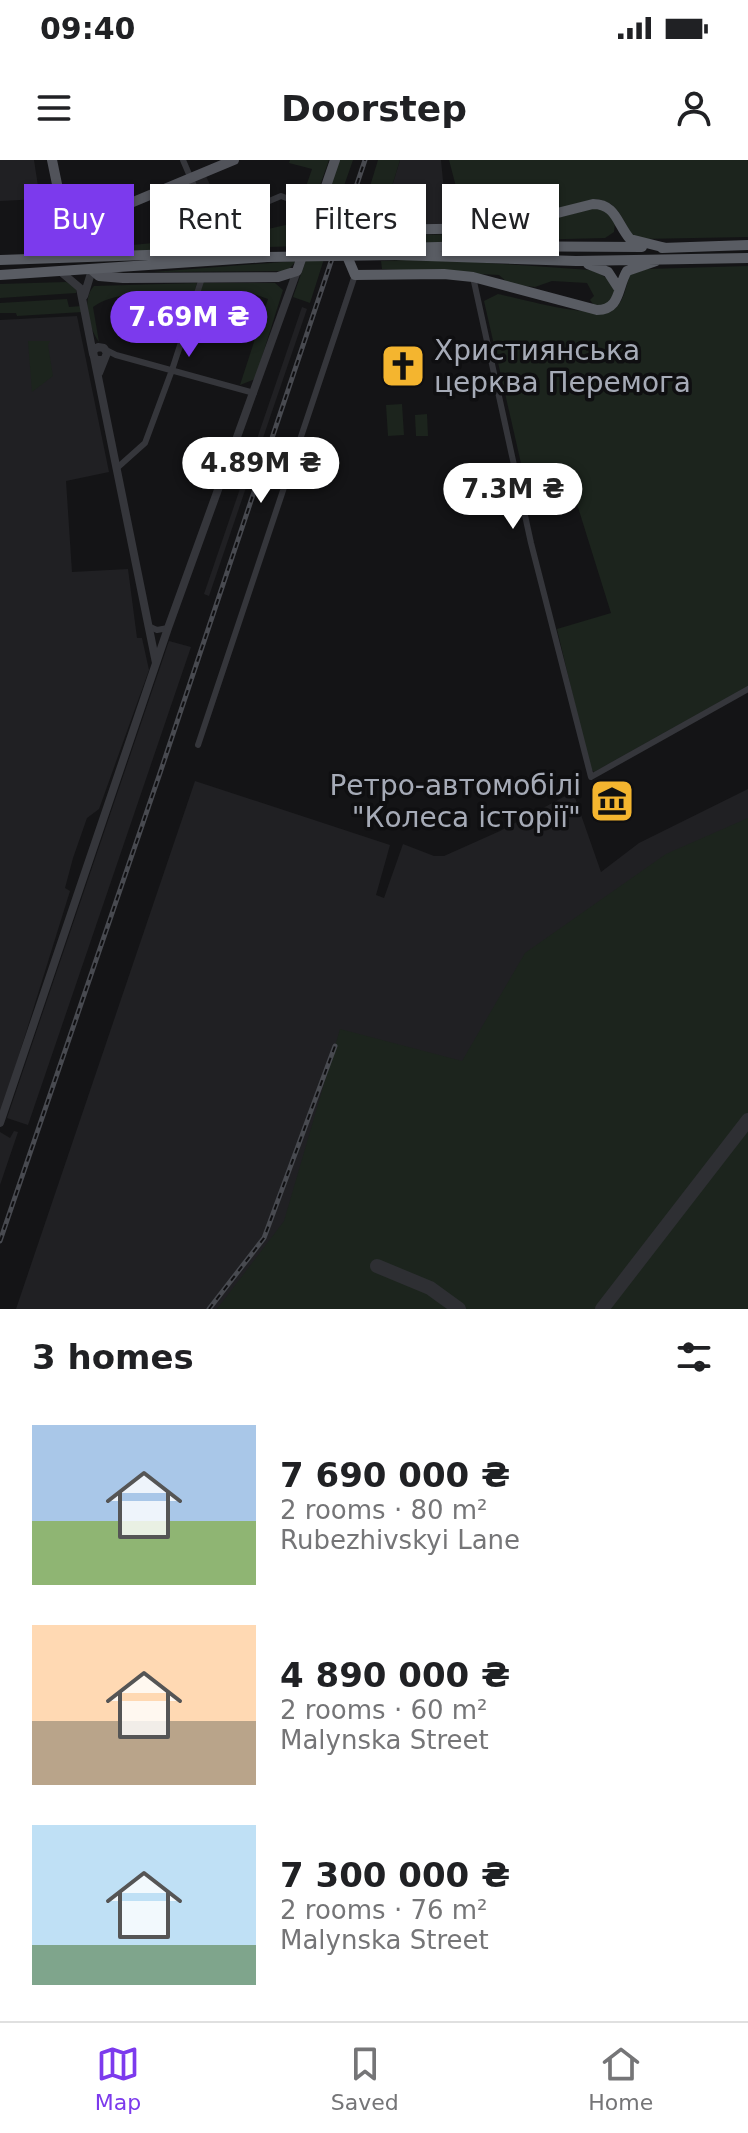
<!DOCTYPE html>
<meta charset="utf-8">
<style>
body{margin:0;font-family:"DejaVu Sans",sans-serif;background:#f6f6f6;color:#202124;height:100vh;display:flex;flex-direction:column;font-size:30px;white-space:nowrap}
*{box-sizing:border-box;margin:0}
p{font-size:26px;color:#757577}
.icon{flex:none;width:44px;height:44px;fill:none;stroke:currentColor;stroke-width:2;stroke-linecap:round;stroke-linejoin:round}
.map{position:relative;height:1149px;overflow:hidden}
.sheet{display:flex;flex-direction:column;background:#fff;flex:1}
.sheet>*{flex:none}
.top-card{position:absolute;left:24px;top:24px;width:700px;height:72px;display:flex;gap:16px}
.price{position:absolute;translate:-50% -68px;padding:0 18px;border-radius:28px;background:#fff;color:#222;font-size:26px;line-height:52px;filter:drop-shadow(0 2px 4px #0008)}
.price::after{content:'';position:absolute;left:50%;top:48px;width:24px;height:18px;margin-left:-12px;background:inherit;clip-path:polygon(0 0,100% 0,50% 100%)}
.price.active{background:#7c3aed;color:#fff}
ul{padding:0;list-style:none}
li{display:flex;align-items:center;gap:24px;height:200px;padding:0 32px}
li span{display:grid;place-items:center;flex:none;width:224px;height:160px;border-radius:0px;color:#555}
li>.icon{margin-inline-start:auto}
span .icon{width:96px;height:96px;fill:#fffc;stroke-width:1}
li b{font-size:34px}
h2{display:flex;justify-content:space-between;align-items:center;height:96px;padding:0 32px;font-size:34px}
.chip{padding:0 28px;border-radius:0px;background:#fff;box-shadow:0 2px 6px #0004;font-size:28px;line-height:72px}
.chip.active{background:#7c3aed;color:#fff}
.status{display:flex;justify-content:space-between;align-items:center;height:56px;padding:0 40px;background:#fff;direction:ltr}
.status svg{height:22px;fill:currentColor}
header{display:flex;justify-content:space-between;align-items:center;height:104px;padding:0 32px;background:#fff;font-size:36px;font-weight:800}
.dock{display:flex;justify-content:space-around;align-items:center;height:112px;border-top:2px solid #e0e0e0;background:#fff;font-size:22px;color:#757577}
.dock a{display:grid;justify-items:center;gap:4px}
.dock .active{color:#7c3aed}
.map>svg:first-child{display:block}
.built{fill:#202023}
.green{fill:#1c241d}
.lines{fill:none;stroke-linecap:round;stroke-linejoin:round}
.taxiway{stroke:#2e2f33;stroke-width:14}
.minor{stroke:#35363b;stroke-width:6}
.tertiary{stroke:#35363b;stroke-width:8}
.primary{stroke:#51535a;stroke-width:10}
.trunk{stroke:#595c63;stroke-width:10}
.rail-casing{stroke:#484a50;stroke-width:5}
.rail{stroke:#0f0f11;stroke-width:2;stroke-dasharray:6;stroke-linecap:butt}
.trunk-bridge{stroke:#595c63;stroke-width:10}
.labels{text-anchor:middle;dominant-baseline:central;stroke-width:7;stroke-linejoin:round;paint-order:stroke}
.poi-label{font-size:28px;fill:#a6abb7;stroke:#0f0f11;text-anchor:start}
</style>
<div class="status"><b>09:40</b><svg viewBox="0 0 49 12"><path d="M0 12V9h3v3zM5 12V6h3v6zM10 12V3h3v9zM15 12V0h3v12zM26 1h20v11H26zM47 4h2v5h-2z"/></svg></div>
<header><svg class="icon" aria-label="menu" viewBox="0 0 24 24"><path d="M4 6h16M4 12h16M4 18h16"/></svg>Doorstep<svg class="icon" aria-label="person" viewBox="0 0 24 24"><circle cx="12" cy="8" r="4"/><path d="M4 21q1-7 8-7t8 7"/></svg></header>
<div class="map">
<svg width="748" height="1149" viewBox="0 0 748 1149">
<rect width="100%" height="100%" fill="#141416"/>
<path class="built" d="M 0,0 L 34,0 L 40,39 L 0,41 Z
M 400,0 L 441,0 L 443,21 L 453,62 L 448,65 L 380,65 Z
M 206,16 L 225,58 L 212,64 L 194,21 Z
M 302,147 L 307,149 L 209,436 L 204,434 Z
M 77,156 L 109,312 L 66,321 L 72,412 L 128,409 L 137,478 L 142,478 L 149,510 L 99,649 L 87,658 L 73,698 L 65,728 L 70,731 L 0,956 L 0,160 Z
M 169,481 L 191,487 L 28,965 L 7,958 Z
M 195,621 L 390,685 L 376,735 L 384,738 L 403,684 L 434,696 L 444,696 L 500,671 L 573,632 L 601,712 L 639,683 L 748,629 L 748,1149 L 16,1149 Z
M 14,971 L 18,972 L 0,1025 L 0,972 L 10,978 Z"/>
<path class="green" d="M 290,0 L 329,0 L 313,45 L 301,41 L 312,9 L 289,3 Z
M 339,0 L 353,0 L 329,69 L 316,69 Z
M 378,0 L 400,0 L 380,65 L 357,69 Z
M 449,0 L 748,0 L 748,77 L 641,79 L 633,77 C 623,60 617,40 595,39 L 504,63 L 465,61 Z
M 299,46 L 311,51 L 299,86 L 84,93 L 79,90 L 185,80 L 231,61 L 234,70 L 264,70 L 294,63 Z
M 593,48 L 605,48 L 615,63 L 614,72 L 605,78 L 376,84 L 379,76 L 505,73 Z
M 324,99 L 310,143 L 293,137 L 306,100 Z
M 430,99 L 590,110 C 603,114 614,121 615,135 L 606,146 L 594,145 L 590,140 L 594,136 L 587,123 L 552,121 L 535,127 L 509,124 L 499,115 L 382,109 L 381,101 Z
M 296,101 L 290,108 L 284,111 L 153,112 Z
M 748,106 L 748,526 L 594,612 L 590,608 L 557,469 L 611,453 L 567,312 L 525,321 L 484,141 L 498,134 C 521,139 596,160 614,149 C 624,143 626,125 630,115 L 647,109 Z
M 66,122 L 77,128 L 76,133 L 0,138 L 0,124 Z
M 197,123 L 187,160 L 184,159 L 190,139 C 160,136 119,128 93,147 L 99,182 C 89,168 81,140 94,126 Z
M 203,123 L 275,123 L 283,130 L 255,219 L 240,225 L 268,139 L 251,133 L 206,132 L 176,205 Z
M 67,139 L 69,147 L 82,146 L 83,152 L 17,156 L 16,153 L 0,153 L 0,143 Z
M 28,181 L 50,181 L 48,185 L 53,216 L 32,232 Z
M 402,244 L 404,275 L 388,276 L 386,245 Z
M 427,254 L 428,276 L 416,276 L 415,255 Z
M 748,658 L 748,1149 L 217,1149 L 284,1061 L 340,869 L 462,901 L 525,793 L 666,694 Z"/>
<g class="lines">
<path class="taxiway" d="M 377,1106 L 430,1128 L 459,1149
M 602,1149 L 748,960"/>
<path class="minor" d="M 183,0 L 211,66 L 281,36 L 318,50
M 473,117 L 531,383 L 591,617 L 748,529
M 106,190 L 116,195 L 254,233
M 117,308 L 145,283 L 172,210 L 202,118
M 148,466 L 157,470 L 168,468
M 198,585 L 355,115"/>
<path class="tertiary" d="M 61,112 L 80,128 L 93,194
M 84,136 L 92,110
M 94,197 L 156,503
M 99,213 L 107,193 L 104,188 L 98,187 L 93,191 L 94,197 L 97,200 L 104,200
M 0,963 L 168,468 L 297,111"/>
<path class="primary" d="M 52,0 L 70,87 L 81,97
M 66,70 L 234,0
M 92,110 L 99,116 L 123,118 L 278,117 L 297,111 L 335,0"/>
<path class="trunk" d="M 396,88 L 480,86 L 642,87
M 662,88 L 748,85
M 396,95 L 576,101 L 748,98
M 0,100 L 262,91
M 656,101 L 627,111 C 617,127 621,150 597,150 L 473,117 L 444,114 L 355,115 L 347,96 L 354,80 L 373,70 L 498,68 L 593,44 C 616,44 617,64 630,79 L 666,88
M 588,104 L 608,112 L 619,129
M 0,115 L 267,97"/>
<g class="rail-casing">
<path id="rail" d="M 0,1081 L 160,613 L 365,0
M 209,1149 L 264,1078 L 335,886"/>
</g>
<use href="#rail" class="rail"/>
<path class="trunk-bridge" d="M 267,97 L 396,95"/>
</g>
<defs>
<g id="church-square" transform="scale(2.3)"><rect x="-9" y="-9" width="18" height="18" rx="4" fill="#f4b52f" stroke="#0f0f11"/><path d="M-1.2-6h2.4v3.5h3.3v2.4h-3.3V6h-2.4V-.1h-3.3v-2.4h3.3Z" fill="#111"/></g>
<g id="museum-square" transform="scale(2.3)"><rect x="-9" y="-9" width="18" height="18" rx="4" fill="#f4b52f" stroke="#0f0f11"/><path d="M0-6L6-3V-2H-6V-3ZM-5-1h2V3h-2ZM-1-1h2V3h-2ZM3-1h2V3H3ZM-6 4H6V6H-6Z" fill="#111"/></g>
</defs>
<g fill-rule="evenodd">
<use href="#church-square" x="403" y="206"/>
<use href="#museum-square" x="612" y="641"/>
</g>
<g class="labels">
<g class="poi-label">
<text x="434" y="190">Християнська<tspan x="434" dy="32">церква Перемога</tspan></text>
<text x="581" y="625" text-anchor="end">Ретро-автомобілі<tspan x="581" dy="32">"Колеса історії"</tspan></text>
</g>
</g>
</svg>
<b class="price active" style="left:189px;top:199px">7.69M ₴</b>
<b class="price" style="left:261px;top:345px">4.89M ₴</b>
<b class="price" style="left:513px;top:371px">7.3M ₴</b>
<div class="top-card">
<a class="chip active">Buy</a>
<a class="chip">Rent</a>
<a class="chip">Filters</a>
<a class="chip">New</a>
</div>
</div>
<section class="sheet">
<h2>3 homes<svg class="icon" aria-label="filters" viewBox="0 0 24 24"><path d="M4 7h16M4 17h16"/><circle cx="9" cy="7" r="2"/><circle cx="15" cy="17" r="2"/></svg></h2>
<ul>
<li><span style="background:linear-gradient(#a9c7e8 60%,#8fb573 0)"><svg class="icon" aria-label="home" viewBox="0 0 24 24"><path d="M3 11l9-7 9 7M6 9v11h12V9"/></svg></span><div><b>7 690 000 ₴</b><p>2 rooms · 80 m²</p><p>Rubezhivskyi Lane</p></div></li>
<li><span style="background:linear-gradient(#ffd9b3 60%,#b9a48a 0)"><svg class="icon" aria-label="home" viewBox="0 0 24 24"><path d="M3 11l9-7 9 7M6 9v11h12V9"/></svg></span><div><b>4 890 000 ₴</b><p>2 rooms · 60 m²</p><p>Malynska Street</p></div></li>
<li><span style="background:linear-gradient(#bfe0f5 75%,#7fa58c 0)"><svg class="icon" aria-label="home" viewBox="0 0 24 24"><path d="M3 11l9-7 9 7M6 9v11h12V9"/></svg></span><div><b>7 300 000 ₴</b><p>2 rooms · 76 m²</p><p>Malynska Street</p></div></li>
</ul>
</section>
<nav class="dock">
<a class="active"><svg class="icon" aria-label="map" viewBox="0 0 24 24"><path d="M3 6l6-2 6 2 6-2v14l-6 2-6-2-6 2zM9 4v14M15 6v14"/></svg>Map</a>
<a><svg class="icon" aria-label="saved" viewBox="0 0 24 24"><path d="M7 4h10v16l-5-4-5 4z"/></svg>Saved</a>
<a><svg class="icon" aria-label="home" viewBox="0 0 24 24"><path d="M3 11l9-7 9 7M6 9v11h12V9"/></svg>Home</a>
</nav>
